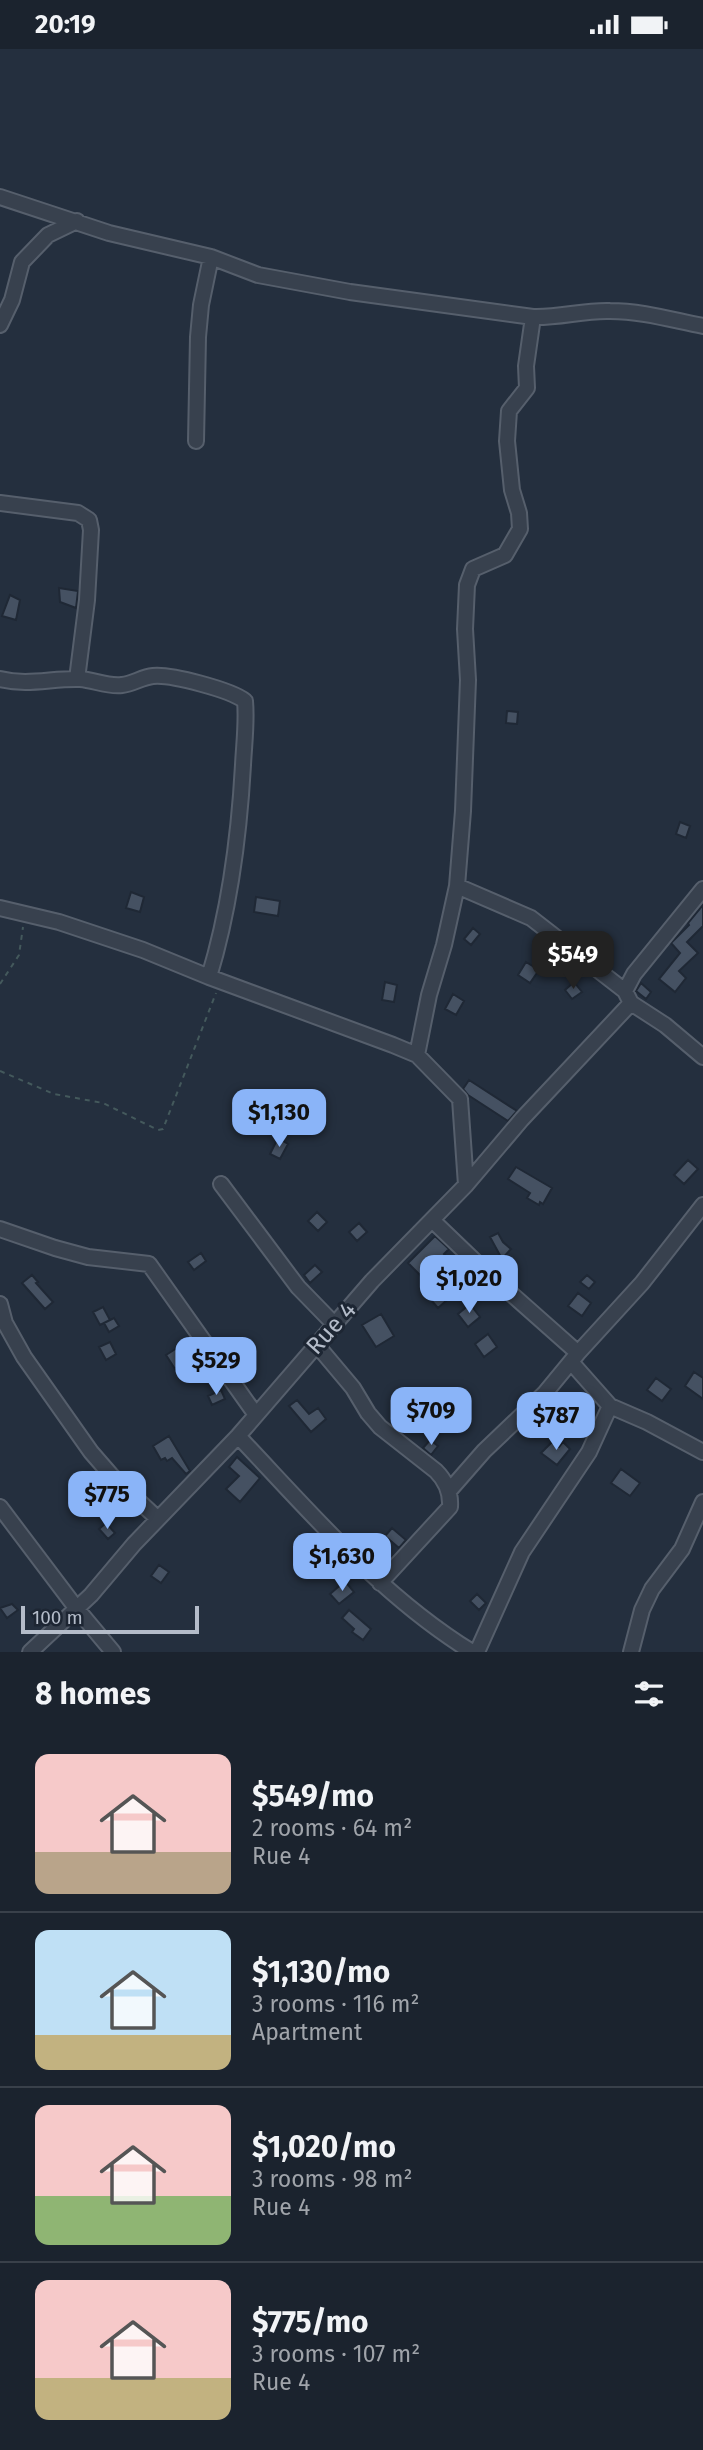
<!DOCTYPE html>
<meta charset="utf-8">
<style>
body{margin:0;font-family:"Fira Sans",sans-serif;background:#242b36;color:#f1f3f6;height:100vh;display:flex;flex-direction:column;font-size:26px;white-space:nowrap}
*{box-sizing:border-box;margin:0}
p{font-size:23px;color:#a0a4aa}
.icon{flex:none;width:38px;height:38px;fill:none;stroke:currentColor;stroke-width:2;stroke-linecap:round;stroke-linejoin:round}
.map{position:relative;height:1603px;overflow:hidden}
.drawer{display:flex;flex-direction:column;background:#1b232e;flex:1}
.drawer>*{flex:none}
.scale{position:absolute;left:21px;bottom:18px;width:178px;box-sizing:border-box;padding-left:7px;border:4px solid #b4bcc9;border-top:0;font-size:19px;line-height:24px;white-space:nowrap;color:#b4bcc9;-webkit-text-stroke:5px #1d2633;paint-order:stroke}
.price{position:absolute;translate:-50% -60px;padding:0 16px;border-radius:14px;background:#8ab4f8;color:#111;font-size:23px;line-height:46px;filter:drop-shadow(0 2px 4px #0008)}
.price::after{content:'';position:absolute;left:50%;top:42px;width:21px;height:16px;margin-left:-10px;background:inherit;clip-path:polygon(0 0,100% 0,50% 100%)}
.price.current{background:#222;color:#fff}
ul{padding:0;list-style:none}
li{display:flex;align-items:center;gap:21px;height:175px;padding:0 35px}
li+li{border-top:2px solid #39404a}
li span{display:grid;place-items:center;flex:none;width:196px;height:140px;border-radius:14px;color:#555}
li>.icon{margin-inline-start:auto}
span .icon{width:84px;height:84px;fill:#fffc;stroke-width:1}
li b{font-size:30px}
h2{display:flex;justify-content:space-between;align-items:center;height:84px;padding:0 35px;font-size:30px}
.status{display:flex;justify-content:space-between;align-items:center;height:49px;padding:0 35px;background:#1b232e;direction:ltr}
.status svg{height:19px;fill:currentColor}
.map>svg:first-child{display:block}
.building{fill:#455162;stroke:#1f2835;stroke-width:2}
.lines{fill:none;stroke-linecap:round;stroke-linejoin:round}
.minor-casing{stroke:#565f6c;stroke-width:18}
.path{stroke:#44595c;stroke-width:2;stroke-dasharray:5 5;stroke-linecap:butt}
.minor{stroke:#38414e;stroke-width:14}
.labels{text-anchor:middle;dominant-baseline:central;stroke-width:6;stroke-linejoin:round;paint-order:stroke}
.street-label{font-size:24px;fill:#b4bcc9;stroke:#1d2633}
</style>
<div class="status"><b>20:19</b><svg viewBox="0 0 49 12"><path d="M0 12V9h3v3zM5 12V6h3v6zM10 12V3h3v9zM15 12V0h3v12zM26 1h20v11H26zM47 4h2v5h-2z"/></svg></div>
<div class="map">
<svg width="703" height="1603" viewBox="0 0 703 1603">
<rect width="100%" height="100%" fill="#242f3e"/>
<path class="building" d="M 59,539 L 78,542 L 76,559 L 60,553 Z
M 10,546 L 20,551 L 16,571 L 2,567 Z
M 507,662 L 518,663 L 517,675 L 506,674 Z
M 680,773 L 690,777 L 686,789 L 676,785 Z
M 131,843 L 144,848 L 140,863 L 126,859 Z
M 256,848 L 280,852 L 278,867 L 254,863 Z
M 703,856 L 703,877 L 687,893 L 698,904 L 679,922 L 686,929 L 675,943 L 659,930 L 680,904 L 671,894 L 689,876 L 688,874 Z
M 473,879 L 480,885 L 471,896 L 464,890 Z
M 526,913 L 539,921 L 530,934 L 518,926 Z
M 385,933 L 397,936 L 394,953 L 382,951 Z
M 574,933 L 582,943 L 572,950 L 565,941 Z
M 641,934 L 651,943 L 646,950 L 636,942 Z
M 453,945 L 464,952 L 456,966 L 445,960 Z
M 469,1031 L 517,1062 L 508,1072 L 468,1046 L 463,1040 Z
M 278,1089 L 288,1095 L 280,1110 L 270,1105 Z
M 688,1111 L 698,1120 L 684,1135 L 674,1126 Z
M 516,1118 L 552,1139 L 543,1155 L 540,1153 L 539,1156 L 527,1149 L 530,1144 L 508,1130 Z
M 317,1163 L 327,1173 L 318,1182 L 308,1172 Z
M 359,1174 L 367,1183 L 357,1192 L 349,1183 Z
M 498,1184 L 503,1193 L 511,1200 L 502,1210 L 490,1188 Z
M 435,1187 L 449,1200 L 444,1205 L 457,1218 L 462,1213 L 475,1226 L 438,1259 L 431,1251 L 447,1238 L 430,1220 L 422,1228 L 408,1214 Z
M 201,1204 L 206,1212 L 194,1221 L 188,1213 Z
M 315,1216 L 322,1223 L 310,1234 L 304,1226 Z
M 32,1226 L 38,1233 L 36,1234 L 53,1253 L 45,1260 L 22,1234 Z
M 587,1226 L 595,1233 L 589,1240 L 580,1233 Z
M 578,1244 L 591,1254 L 582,1267 L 568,1257 Z
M 470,1255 L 480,1268 L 468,1278 L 458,1265 Z
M 103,1258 L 110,1271 L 100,1276 L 93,1263 Z
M 381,1265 L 394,1287 L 376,1298 L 362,1276 Z
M 114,1269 L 119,1277 L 109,1283 L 104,1274 Z
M 488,1285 L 497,1298 L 484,1308 L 475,1295 Z
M 110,1293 L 116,1305 L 106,1311 L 99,1298 Z
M 177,1299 L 186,1312 L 175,1320 L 166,1306 Z
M 694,1323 L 703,1329 L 703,1350 L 685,1337 Z
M 656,1329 L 671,1340 L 662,1352 L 647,1341 Z
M 221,1341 L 225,1350 L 212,1356 L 208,1347 Z
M 297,1351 L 309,1365 L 318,1359 L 326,1370 L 311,1383 L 289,1357 Z
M 530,1372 L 541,1381 L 535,1388 L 523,1378 Z
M 169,1387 L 190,1422 L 186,1425 L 172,1409 L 167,1412 L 165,1409 L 161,1411 L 153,1397 Z
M 430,1391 L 438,1397 L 431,1406 L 423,1399 Z
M 552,1393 L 559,1398 L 563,1393 L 570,1400 L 557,1416 L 541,1404 Z
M 237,1408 L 260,1429 L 240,1453 L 226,1440 L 239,1427 L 229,1418 Z
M 621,1420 L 640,1434 L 630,1447 L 611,1434 Z
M 106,1474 L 115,1484 L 108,1490 L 99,1480 Z
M 392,1479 L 406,1491 L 399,1499 L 385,1487 Z
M 159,1516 L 169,1523 L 161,1534 L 151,1527 Z
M 345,1532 L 354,1543 L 339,1555 L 330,1545 Z
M 477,1545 L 486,1554 L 479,1561 L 470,1552 Z
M 12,1555 L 18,1561 L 7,1569 L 0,1559 Z
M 349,1561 L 371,1580 L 363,1591 L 352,1583 L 354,1580 L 342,1569 Z"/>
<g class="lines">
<g class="minor-casing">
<path id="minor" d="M 0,148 L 109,184 L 211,208 L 258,226 L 350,243 L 533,268 C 559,269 584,261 610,262 C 642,262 672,271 703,277
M 0,276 L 12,251 L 22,213 L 48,186 L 77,172
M 196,392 L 198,288 L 201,256 L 211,208
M 0,454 L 78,464 L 89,471 L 91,481 L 87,551 L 77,630
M 0,630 C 28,637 52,629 80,630 C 94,631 108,638 122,636 C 133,635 142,628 153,627 C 171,625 231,641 245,652 C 247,673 244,695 243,716 C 239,789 230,859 209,928
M 457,837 L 531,869 L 625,942
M 703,840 L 634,925 L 625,942 L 631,954 L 665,976 L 703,1008
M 0,859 L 59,873 L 143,901 L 209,928 L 393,996 L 417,1006 L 460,1050 L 466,1136
M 417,1006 L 429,946 L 444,896 L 457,837 L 463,762 L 468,631 L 465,580 L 467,536 L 473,520 L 505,506 L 520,480 L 519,464 L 512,441 L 507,392 L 509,362 L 527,339 L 526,317 L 533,268
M 221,1135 L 298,1238 L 334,1275
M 432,1171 L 481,1218 L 578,1304
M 0,1180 L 55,1199 L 88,1208 L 149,1215 L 256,1366
M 0,1255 L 5,1274 L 24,1308 L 91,1403 L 111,1426 L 158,1470
M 316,1295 L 353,1339 L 368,1364 L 380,1378 L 436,1422 C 446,1432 451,1443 450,1458 L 380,1534
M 571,1313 L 610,1357 L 647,1373 L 703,1403
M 238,1387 C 311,1464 381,1547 472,1603
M 449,1442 L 484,1402 L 545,1344 L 578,1304 L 642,1234 L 703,1156
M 0,1458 L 77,1560 L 113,1603
M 30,1603 L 91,1546 L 134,1495 L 238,1387 L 372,1232 L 466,1136 L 522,1070 L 631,954
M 477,1603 L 522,1503 L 589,1403 L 610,1357
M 631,1603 L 642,1561 L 652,1540 L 682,1500 L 703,1453"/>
</g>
<path class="path" d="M 0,935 L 19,906 L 23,878
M 0,1022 L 54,1045 L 103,1054 L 158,1081 L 163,1080 L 216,944"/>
<use href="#minor" class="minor"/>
</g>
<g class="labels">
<g class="street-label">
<text transform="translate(331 1279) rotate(-48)">Rue 4</text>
</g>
</g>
</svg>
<div class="scale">100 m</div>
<b class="price current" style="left:573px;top:942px">$549</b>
<b class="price" style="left:279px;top:1100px">$1,130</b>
<b class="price" style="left:469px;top:1266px">$1,020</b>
<b class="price" style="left:216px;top:1348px">$529</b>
<b class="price" style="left:431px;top:1398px">$709</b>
<b class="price" style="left:556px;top:1403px">$787</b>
<b class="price" style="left:107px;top:1482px">$775</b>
<b class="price" style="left:342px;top:1544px">$1,630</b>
</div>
<section class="drawer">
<h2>8 homes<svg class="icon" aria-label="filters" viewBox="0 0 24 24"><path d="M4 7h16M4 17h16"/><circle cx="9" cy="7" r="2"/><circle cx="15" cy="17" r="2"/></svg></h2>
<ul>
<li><span style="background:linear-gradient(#f6c9c9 70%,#b9a48a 0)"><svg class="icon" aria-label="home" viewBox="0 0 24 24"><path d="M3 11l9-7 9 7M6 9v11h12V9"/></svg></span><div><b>$549/mo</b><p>2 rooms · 64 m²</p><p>Rue 4</p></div></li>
<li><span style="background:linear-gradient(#bfe0f5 75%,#c2b280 0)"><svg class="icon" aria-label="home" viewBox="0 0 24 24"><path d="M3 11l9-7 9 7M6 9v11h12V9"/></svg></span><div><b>$1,130/mo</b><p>3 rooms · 116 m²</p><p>Apartment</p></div></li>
<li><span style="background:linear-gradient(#f6c9c9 65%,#8fb573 0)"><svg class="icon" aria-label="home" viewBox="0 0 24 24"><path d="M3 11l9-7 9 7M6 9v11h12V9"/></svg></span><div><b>$1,020/mo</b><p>3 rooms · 98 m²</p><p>Rue 4</p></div></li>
<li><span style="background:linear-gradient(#f6c9c9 70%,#c2b280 0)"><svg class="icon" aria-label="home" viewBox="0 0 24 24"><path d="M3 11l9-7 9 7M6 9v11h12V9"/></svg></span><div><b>$775/mo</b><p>3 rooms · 107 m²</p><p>Rue 4</p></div></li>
</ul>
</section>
